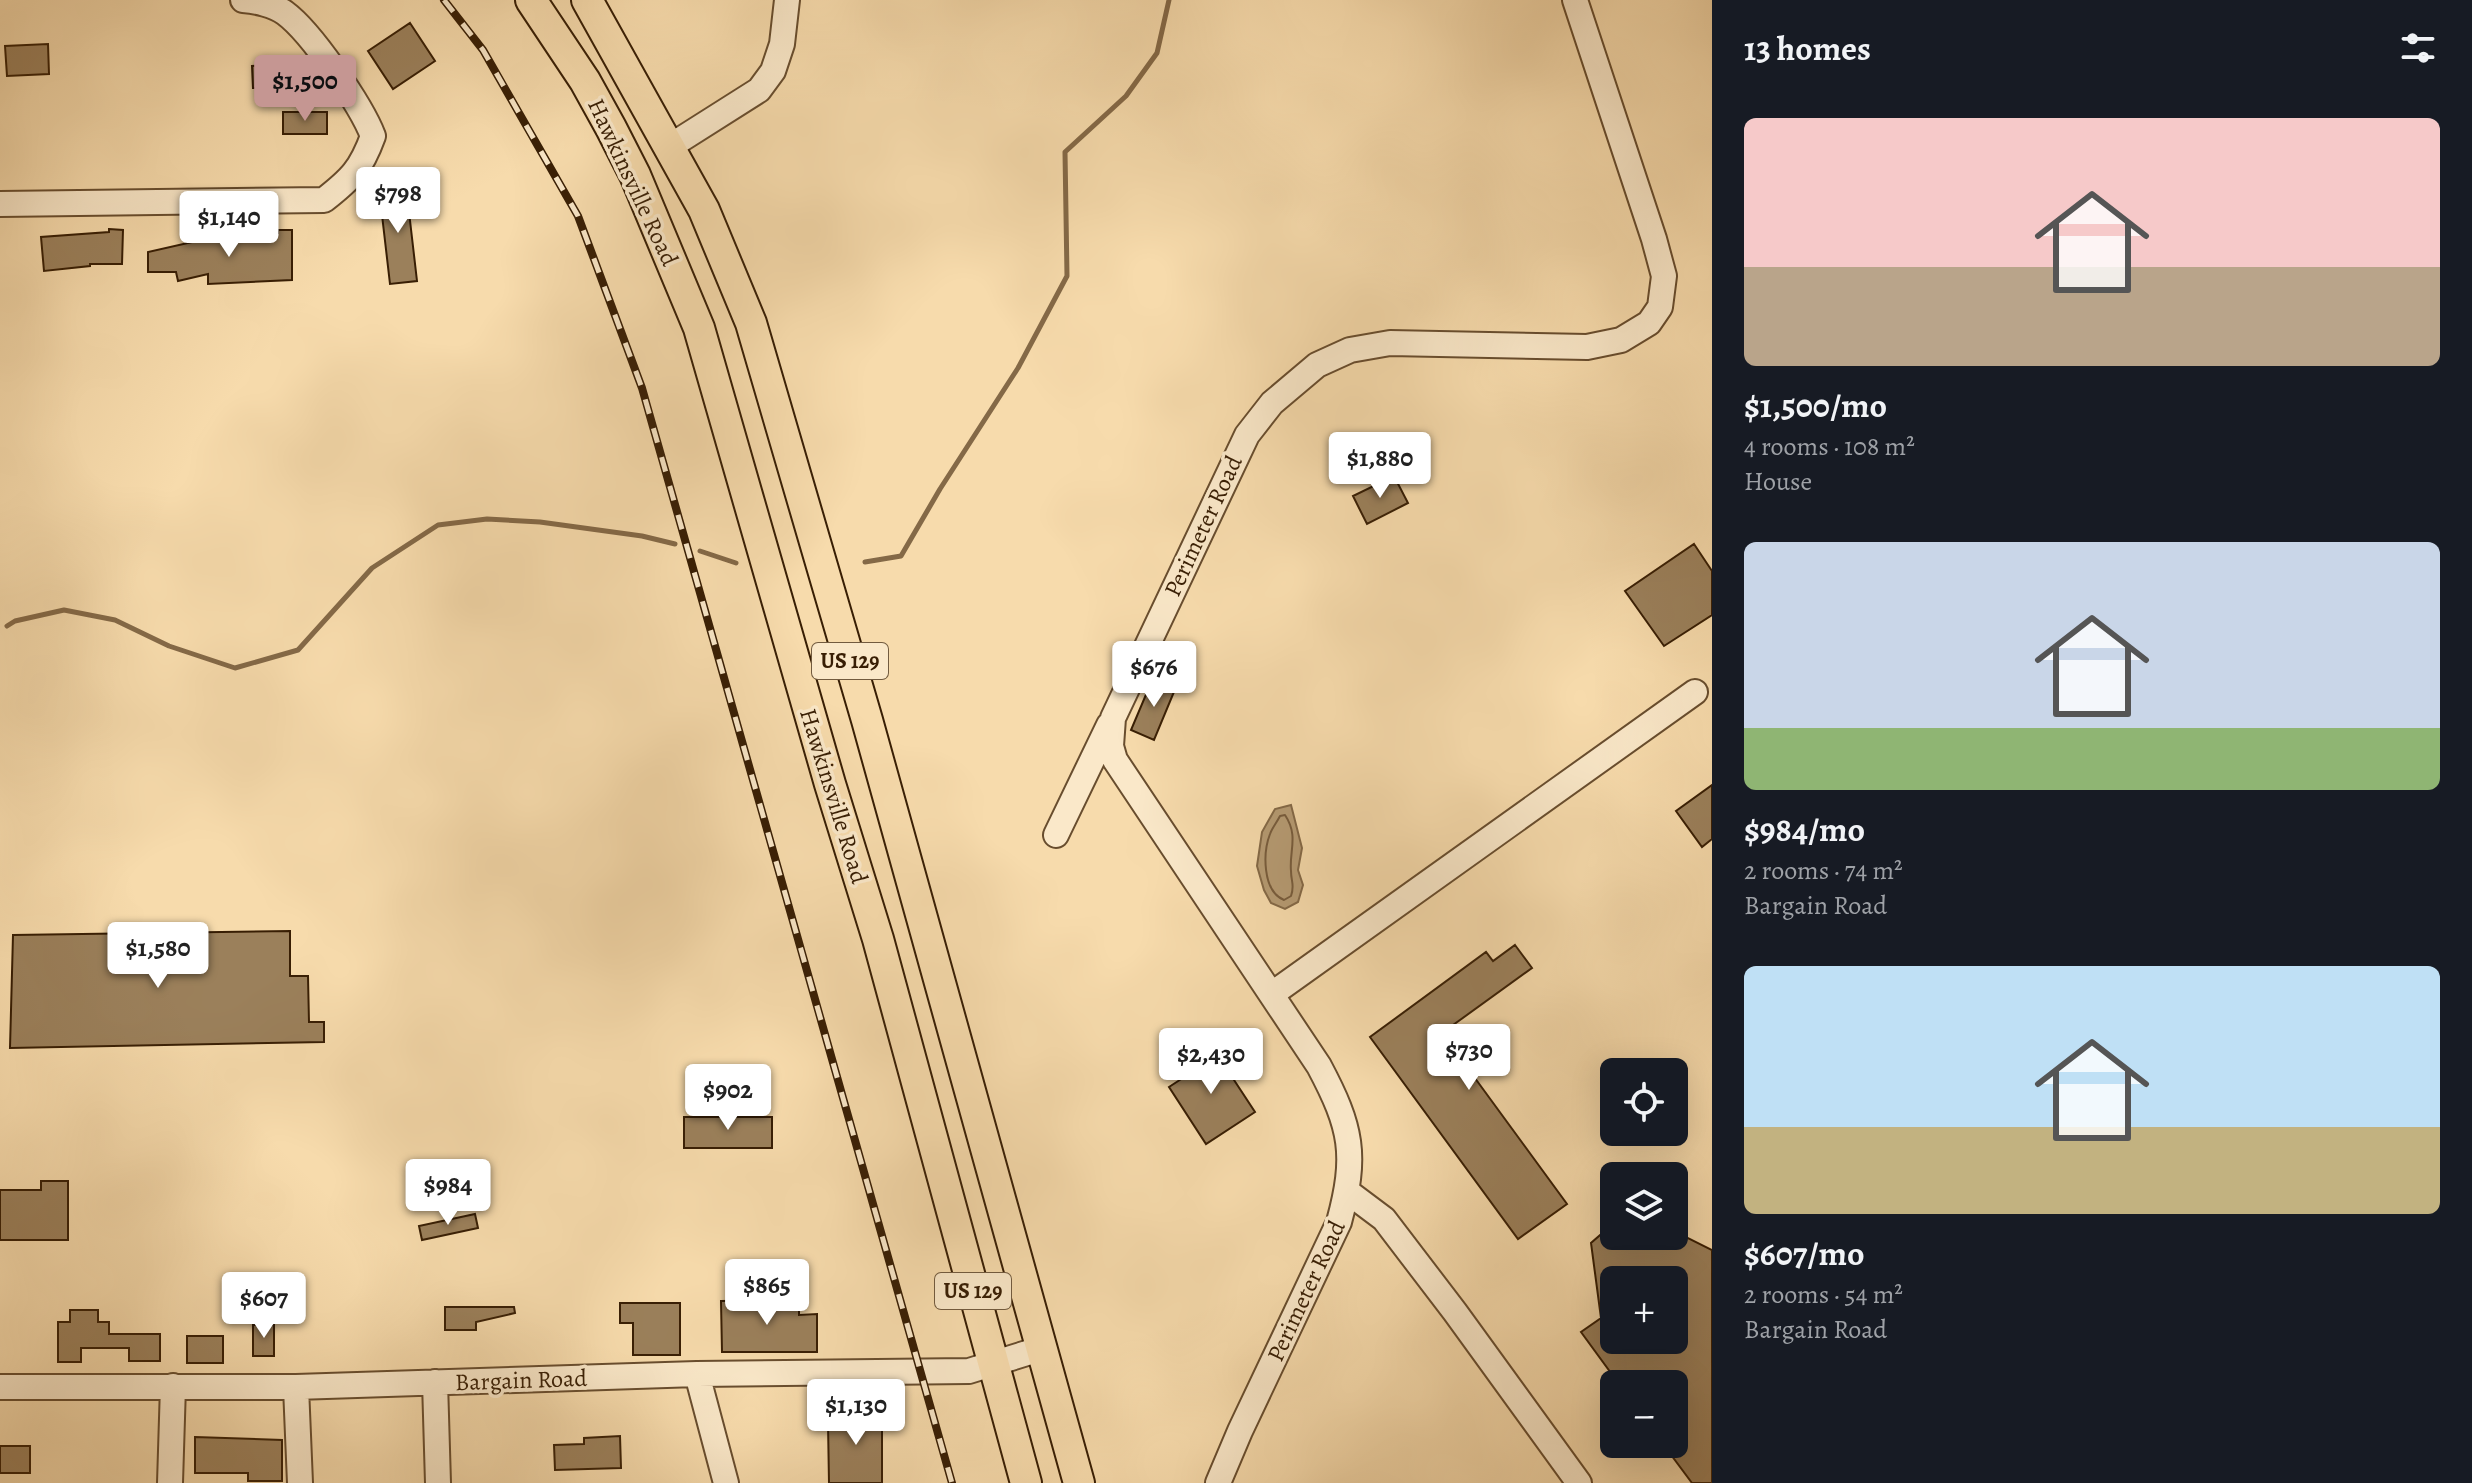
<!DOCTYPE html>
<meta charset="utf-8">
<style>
body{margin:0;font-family:Alegreya,serif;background:#242831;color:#f1f3f6;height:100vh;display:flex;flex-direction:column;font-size:30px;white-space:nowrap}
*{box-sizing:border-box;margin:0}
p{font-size:26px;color:#9ea1a6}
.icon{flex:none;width:44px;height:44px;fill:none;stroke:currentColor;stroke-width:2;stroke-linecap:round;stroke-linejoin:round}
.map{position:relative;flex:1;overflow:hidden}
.side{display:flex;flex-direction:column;background:#171b24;width:760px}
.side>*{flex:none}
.fabs{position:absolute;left:1600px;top:1058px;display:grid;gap:16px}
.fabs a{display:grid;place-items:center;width:88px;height:88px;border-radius:12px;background:#171b24;box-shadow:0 8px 32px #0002;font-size:40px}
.price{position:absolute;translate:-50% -68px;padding:0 18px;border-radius:8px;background:#fff;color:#222;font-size:26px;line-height:52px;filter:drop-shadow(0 2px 4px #0008)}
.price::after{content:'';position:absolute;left:50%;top:48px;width:24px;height:18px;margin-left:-12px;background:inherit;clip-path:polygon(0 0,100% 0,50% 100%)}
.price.current{background:#c59692;color:#111}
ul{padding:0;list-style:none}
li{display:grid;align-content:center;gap:16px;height:424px;padding:0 32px}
li span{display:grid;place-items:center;height:248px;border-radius:12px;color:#555}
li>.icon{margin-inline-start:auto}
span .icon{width:144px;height:144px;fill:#fffc;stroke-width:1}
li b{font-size:34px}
h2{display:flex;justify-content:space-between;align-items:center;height:96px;padding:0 32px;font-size:34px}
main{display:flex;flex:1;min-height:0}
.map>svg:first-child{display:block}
.water{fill:#b69b73;stroke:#846947;stroke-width:2}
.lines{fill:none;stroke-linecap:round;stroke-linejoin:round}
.shore{stroke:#775c3c;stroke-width:2}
.stream{stroke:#846947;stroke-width:5}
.building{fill:#9b805b;stroke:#381e04;stroke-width:2;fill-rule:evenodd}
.minor-casing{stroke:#684d2e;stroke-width:28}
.major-casing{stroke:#381e04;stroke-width:34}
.minor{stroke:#fae8c9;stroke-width:24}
.major{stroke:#f7dbac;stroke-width:30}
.rail-casing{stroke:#381e04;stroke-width:8}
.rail{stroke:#fae8c9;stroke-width:5;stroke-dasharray:15;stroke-linecap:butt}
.labels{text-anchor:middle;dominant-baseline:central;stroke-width:7;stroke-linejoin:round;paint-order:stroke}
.shield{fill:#fae8c9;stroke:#725b3f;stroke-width:2}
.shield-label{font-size:22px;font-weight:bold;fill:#381e04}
.street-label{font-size:24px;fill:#381e04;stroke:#fae8c9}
</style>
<main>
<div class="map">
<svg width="1712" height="1483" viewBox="0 0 1712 1483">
<rect width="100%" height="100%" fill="#f7dbac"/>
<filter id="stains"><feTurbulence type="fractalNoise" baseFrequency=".0025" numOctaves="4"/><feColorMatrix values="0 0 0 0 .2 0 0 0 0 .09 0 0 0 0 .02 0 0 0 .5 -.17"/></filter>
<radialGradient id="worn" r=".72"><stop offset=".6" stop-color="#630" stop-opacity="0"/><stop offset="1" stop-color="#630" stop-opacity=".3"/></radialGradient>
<path class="water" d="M 1291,805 L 1302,848 L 1298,870 L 1303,885 L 1298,902 L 1285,909 L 1271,903 L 1264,890 L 1257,866 L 1262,832 L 1275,809 Z"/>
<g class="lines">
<path class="shore" d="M 1285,815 C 1299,836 1289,851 1291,871 C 1291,882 1295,885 1291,896 L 1284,900 C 1262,891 1263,852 1270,834 C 1272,828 1277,822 1280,816 Z"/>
<path class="stream" d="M 700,551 L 736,563
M 865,562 L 901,556 L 940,489 L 1018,368 L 1067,276 L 1065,152 L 1126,96 L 1157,53 L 1169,0
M 7,626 L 15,621 L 64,610 L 115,620 L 169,646 L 235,668 L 298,650 L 372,568 L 438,525 L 487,519 L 540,522 L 642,536 L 675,544"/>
</g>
<path class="building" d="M 410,23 L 435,61 L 393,89 L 368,51 Z
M 48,44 L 49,74 L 7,76 L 5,46 Z
M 279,64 L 280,87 L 253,88 L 252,66 Z
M 283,112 L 327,112 L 327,134 L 283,134 Z
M 406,186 L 417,281 L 390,284 L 379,189 Z
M 109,229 L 123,230 L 122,264 L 90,264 L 90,266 L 44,271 L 41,237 L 109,232 Z
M 278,230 L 292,230 L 292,280 L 208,284 L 208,274 L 178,281 L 176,272 L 148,272 L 148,252 L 201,240 L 242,240 L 242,236 L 278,233 Z
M 1394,476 L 1408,503 L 1367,524 L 1353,496 Z
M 1694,544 L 1712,571 L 1712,615 L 1664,646 L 1625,591 Z
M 1153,678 L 1176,687 L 1154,740 L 1131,730 Z
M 1712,785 L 1712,839 L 1702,847 L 1676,811 Z
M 290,931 L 290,976 L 308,976 L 309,1022 L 324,1022 L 324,1042 L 10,1048 L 13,935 Z
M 1515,945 L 1532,968 L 1442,1033 L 1567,1204 L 1518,1239 L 1370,1037 L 1486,952 L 1493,961 Z
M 1211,1045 L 1255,1112 L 1206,1144 L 1169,1087 L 1189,1074 L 1183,1063 Z
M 684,1117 L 772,1117 L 772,1148 L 684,1148 Z
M 41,1181 L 68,1181 L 68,1240 L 0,1240 L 0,1190 L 41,1190 Z
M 475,1214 L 478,1228 L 422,1240 L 419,1226 Z
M 1614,1223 L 1614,1236 L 1674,1236 L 1674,1231 L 1712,1250 L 1712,1483 L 1692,1483 L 1663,1444 L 1674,1444 L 1674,1384 L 1619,1384 L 1581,1332 L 1601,1318 L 1591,1243 ZM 1614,1280 L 1674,1280 L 1674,1340 L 1614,1340 Z
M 799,1300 L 799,1315 L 817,1314 L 817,1352 L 722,1352 L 721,1301 Z
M 620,1303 L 680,1303 L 680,1355 L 633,1355 L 633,1323 L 620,1323 Z
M 445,1307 L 514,1307 L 515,1313 L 476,1322 L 476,1330 L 445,1330 Z
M 70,1310 L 98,1310 L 98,1322 L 109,1322 L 109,1334 L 160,1334 L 160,1361 L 129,1361 L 129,1348 L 81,1348 L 81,1362 L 58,1362 L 58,1322 L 70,1322 Z
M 253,1325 L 274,1325 L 274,1356 L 253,1356 Z
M 187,1336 L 223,1336 L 223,1363 L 187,1363 Z
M 882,1408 L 882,1483 L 829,1483 L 828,1423 L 839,1423 L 839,1409 Z
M 620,1436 L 621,1468 L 555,1470 L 554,1445 L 584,1444 L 584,1438 Z
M 195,1437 L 282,1440 L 282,1481 L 248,1481 L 248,1473 L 195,1473 Z
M 0,1446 L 30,1446 L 30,1473 L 0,1473 Z"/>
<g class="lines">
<g class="minor-casing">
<path id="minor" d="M 669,147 L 759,90 L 773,71 L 782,44 L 787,0
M 0,204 L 324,200 C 351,179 361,169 373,136 C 361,105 311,32 285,13 C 274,5 256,1 243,0
M 1056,835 L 1109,725
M 1272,994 L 1695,692
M 1348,1192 L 1384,1219 L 1455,1312 L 1579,1483
M 697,1374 L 726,1483
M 435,1382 L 438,1483
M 0,1387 L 296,1387 L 697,1374 L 969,1371 L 1040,1349
M 296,1387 L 300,1483
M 170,1483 L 173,1386
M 1218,1483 L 1240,1431 L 1339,1222 C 1357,1155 1352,1128 1319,1066 L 1115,760 L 1111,746 L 1113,718 L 1247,435 L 1272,403 L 1317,365 L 1350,350 L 1390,343 L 1587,347 L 1621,340 L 1649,323 L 1660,307 L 1664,276 L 1654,239 L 1575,0"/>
</g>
<g class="major-casing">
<path id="major" d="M 531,0 L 585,81 L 611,128 L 635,175 L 699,328 L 830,784 L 878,939 L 1026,1483
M 587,0 L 704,210 L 751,323 L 867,720 L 1079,1483"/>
</g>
<use href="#minor" class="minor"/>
<use href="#major" class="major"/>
<g class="rail-casing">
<path id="rail" d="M 444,0 L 483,50 L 578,216 L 642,388 L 952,1483"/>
</g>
<use href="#rail" class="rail"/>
</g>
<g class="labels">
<g class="shield">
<rect x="812" y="643" width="76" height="36" rx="6"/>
<rect x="935" y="1273" width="76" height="36" rx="6"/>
</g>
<g class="shield-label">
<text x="850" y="661">US 129</text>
<text x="973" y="1291">US 129</text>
</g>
<g class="street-label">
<text transform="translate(633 182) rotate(65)">Hawkinsville Road</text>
<text transform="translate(1203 526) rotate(-65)">Perimeter Road</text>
<text transform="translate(834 796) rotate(73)">Hawkinsville Road</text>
<text transform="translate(1306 1291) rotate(-65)">Perimeter Road</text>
<text transform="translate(521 1380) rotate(-2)">Bargain Road</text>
</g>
</g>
<rect width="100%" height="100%" filter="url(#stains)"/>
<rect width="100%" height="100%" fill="url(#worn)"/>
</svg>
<div class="fabs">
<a><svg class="icon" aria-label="locate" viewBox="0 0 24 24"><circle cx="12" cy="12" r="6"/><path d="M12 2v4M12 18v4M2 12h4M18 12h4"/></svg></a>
<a><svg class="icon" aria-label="layers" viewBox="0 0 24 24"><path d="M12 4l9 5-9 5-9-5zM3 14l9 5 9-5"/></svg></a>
<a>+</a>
<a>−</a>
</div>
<b class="price current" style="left:305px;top:123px">$1,500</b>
<b class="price" style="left:398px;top:235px">$798</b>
<b class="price" style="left:229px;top:259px">$1,140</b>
<b class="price" style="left:1380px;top:500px">$1,880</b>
<b class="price" style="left:1154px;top:709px">$676</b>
<b class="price" style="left:158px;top:990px">$1,580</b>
<b class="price" style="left:1469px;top:1092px">$730</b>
<b class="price" style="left:1211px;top:1096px">$2,430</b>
<b class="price" style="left:728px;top:1132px">$902</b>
<b class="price" style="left:448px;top:1227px">$984</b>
<b class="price" style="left:767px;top:1327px">$865</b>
<b class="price" style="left:264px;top:1340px">$607</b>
<b class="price" style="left:856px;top:1447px">$1,130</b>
</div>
<section class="side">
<h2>13 homes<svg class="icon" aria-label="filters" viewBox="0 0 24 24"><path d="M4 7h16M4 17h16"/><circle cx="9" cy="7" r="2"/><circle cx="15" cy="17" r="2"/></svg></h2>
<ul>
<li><span style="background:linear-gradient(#f6c9c9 60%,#b9a48a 0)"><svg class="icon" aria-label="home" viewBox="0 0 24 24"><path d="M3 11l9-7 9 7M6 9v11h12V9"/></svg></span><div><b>$1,500/mo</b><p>4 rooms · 108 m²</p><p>House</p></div></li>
<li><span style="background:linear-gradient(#c9d6e8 75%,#8fb573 0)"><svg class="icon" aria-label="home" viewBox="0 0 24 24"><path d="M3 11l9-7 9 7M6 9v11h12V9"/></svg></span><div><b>$984/mo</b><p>2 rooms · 74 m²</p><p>Bargain Road</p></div></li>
<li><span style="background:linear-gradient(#bfe0f5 65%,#c2b280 0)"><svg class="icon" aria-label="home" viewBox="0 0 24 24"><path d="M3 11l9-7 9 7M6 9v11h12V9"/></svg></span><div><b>$607/mo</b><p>2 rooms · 54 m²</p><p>Bargain Road</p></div></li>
</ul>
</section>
</main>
